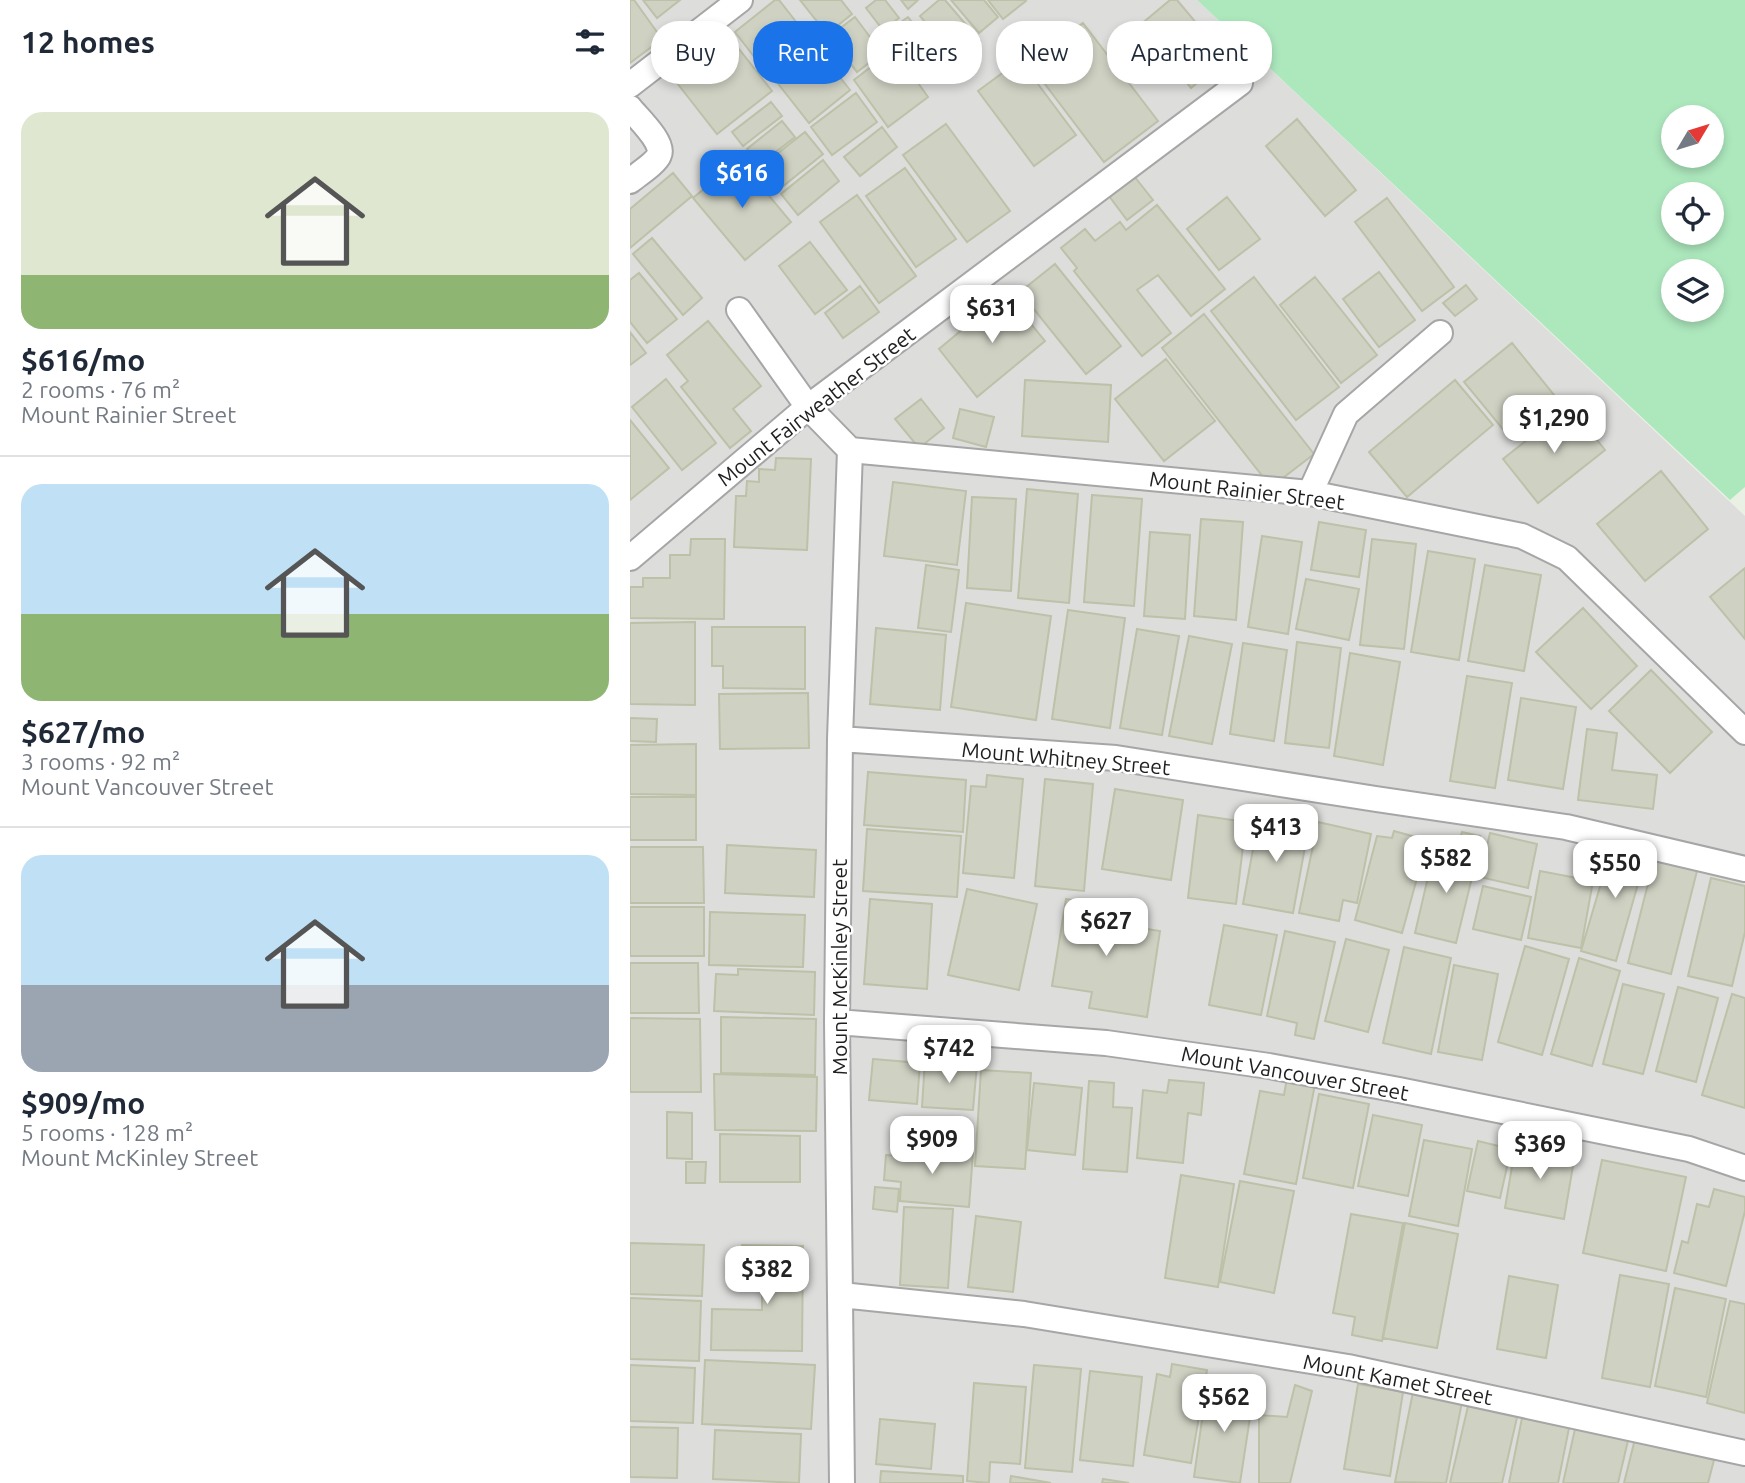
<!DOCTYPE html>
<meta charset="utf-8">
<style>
body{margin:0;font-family:Ubuntu,sans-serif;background:#f2f2f3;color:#1f2937;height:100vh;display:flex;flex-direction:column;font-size:26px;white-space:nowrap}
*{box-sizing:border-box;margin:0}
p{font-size:23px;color:#747a83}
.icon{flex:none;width:38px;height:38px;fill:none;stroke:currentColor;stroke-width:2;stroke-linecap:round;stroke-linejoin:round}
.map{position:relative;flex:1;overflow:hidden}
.sheet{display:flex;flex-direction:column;background:#fff;width:630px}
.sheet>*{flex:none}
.guide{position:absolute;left:21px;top:21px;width:665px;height:63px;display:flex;gap:14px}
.needle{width:46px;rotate:52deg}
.buttons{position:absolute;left:1031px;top:105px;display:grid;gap:14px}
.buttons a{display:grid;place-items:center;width:63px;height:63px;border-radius:50%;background:#fff;box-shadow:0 4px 10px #0003;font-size:35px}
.price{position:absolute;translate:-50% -60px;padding:0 16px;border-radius:14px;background:#fff;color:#222;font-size:23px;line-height:46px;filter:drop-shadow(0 2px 4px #0008)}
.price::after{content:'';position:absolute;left:50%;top:42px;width:21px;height:16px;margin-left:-10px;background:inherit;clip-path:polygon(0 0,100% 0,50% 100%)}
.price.current{background:#1a73e8;color:#fff}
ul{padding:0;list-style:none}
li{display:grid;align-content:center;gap:14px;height:371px;padding:0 21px}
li+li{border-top:2px solid #e0e1e3}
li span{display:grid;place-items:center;height:217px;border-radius:21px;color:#555}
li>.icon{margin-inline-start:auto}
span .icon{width:126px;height:126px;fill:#fffc;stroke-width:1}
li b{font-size:30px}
h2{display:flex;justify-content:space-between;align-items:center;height:84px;padding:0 21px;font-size:30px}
.pill{padding:0 24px;border-radius:28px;background:#fff;box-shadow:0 4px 10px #0003;font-size:24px;line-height:63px}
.pill.current{background:#1a73e8;color:#fff}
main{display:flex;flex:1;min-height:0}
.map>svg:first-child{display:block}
.residential{fill:#dddddc}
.grass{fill:#ade8bd;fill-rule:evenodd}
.building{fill:#cfd2c3;stroke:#bcc1a8;stroke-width:2}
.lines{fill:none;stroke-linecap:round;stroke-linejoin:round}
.minor-casing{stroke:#a6a6a6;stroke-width:28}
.minor{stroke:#fff;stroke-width:24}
.labels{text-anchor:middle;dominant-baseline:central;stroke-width:5;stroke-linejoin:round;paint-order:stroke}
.street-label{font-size:21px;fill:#1f1f1f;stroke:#fff}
</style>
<main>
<section class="sheet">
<h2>12 homes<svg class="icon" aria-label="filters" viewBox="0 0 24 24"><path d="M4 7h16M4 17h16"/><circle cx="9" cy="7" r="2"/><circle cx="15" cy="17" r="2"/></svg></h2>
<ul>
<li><span style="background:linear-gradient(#dfe7d0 75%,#8fb573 0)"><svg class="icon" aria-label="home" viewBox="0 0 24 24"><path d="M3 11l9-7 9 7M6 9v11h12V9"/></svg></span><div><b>$616/mo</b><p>2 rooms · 76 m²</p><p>Mount Rainier Street</p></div></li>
<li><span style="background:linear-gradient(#bfe0f5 60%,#8fb573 0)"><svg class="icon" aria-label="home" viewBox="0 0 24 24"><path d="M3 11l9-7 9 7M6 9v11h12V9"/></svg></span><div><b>$627/mo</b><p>3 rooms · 92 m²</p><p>Mount Vancouver Street</p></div></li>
<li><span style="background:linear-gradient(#bfe0f5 60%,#9aa5b1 0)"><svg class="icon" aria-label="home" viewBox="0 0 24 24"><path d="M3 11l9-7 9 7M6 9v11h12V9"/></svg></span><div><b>$909/mo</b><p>5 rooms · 128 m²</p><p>Mount McKinley Street</p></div></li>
</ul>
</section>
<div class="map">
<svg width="1115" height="1483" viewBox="0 0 1115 1483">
<rect width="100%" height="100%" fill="#ebf0e5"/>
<path class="residential" d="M 0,0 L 567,0 L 1115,516 L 1115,1483 L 0,1483 Z"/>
<path class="grass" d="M 567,0 L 1115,0 L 1115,487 L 1100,500 ZM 1043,117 L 1082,117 L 1082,156 L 1043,156 ZM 1043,194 L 1082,194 L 1082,233 L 1043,233 ZM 1043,271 L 1082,271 L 1082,310 L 1043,310 Z"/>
<path class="building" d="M 0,0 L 4,0 L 32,39 L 0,63 Z
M 13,0 L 50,0 L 27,18 Z
M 145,0 L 149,0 L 185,46 L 142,80 L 105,32 Z
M 170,0 L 211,0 L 222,14 L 197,34 Z
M 246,0 L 255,0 L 269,18 L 253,30 L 236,8 Z
M 271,0 L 288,0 L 278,9 Z
M 309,0 L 315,0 L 350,41 L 327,60 L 290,16 Z
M 321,0 L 354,0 L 368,17 L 349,33 Z
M 358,0 L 395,0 L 396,1 L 373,19 Z
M 540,0 L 547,0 L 574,32 L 538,61 L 509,26 Z
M 225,17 L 252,53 L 227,72 L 200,36 Z
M 278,17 L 292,35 L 270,51 L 257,32 Z
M 453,23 L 528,121 L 474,162 L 399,63 Z
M 299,33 L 319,60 L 291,81 L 271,55 Z
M 578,38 L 596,59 L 561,88 L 544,67 Z
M 102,40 L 142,91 L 87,134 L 47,83 Z
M 188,49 L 220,90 L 179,123 L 146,81 Z
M 264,49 L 298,97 L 258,127 L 224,80 Z
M 390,60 L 446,135 L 404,166 L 348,91 Z
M 226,93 L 247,122 L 202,155 L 181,127 Z
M 141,102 L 152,116 L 113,146 L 102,132 Z
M 667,119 L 726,190 L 695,216 L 636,146 Z
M 152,121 L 165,137 L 130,164 L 117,149 Z
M 316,124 L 380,211 L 337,242 L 273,155 Z
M 252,127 L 267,147 L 230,176 L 214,157 Z
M 175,132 L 193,154 L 142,195 L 124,172 Z
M 109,160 L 161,222 L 115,260 L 63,198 Z
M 193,160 L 209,181 L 168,215 L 151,194 Z
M 275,168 L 326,239 L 286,267 L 236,196 Z
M 43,173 L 62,196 L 0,248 L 0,209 Z
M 504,176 L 523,200 L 497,220 L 479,196 Z
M 227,195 L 286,276 L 249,303 L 190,222 Z
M 597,197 L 630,239 L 589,270 L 557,229 Z
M 757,198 L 824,287 L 792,311 L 725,222 Z
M 527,205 L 595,289 L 561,316 L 528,275 L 507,290 L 541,333 L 512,356 L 444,271 L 447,268 L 431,248 L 455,229 L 465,241 L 490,222 L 496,230 Z
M 22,238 L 72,298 L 53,315 L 3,254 Z
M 180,242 L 217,290 L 185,314 L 149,266 Z
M 425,264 L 491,346 L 456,374 L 390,292 Z
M 749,272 L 785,320 L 749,347 L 713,299 Z
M 9,273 L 47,319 L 17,343 L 0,322 L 0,280 Z
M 624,277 L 709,387 L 666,420 L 581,311 Z
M 685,277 L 747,355 L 711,383 L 650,305 Z
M 836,285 L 847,299 L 825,316 L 813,303 Z
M 230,286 L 249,312 L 213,338 L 195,313 Z
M 376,293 L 415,341 L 347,397 L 309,349 Z
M 574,314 L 684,454 L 641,487 L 532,348 Z
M 78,321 L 131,386 L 103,409 L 121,431 L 100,448 L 51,387 L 58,381 L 37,355 Z
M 0,332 L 16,353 L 0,365 Z
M 882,343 L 929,401 L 881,439 L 834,382 Z
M 536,359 L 585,421 L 534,461 L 485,399 Z
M 36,379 L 86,443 L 52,470 L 2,407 Z
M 395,380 L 481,385 L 478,442 L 392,436 Z
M 825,380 L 863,425 L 777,497 L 739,452 Z
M 291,399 L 314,428 L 289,448 L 265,419 Z
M 940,406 L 975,450 L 908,503 L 873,459 Z
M 330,409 L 364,417 L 356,447 L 323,438 Z
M 0,420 L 39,468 L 0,500 Z
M 146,458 L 181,459 L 177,550 L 104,547 L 106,496 L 116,496 L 117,481 L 129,482 L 129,469 L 145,470 Z
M 1031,471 L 1078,529 L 1015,581 L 967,524 Z
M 263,482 L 336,491 L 327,565 L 254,556 Z
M 397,489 L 448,494 L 439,603 L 388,598 Z
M 462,495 L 512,499 L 504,606 L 454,602 Z
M 342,497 L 386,499 L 381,591 L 337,588 Z
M 571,519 L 613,522 L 606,620 L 564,616 Z
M 689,522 L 736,530 L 729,577 L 681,570 Z
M 520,532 L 560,535 L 555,619 L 514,616 Z
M 632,536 L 672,542 L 658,634 L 618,627 Z
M 61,539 L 95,539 L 94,619 L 0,618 L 0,587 L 13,587 L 13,578 L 40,578 L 40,555 L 60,555 Z
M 742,539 L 786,544 L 774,649 L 730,645 Z
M 798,551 L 845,559 L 829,660 L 781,652 Z
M 296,565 L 329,570 L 321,632 L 288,628 Z
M 855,565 L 911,575 L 894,671 L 838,661 Z
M 1115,568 L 1115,639 L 1080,597 Z
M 676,579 L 729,589 L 719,640 L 666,629 Z
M 336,603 L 421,616 L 406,720 L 321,707 Z
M 953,608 L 1007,666 L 961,709 L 906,652 Z
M 438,610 L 495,618 L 480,728 L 422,719 Z
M 65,622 L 65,705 L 0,704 L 0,623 Z
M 82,627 L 175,627 L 175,689 L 93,688 L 93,666 L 82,666 Z
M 246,628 L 316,635 L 310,710 L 240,704 Z
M 507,629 L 549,636 L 532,735 L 490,728 Z
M 559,636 L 602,644 L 582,744 L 539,736 Z
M 667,642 L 711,648 L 699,748 L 655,743 Z
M 613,643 L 657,650 L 644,741 L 600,734 Z
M 720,653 L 770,662 L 753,765 L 704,756 Z
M 1021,670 L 1082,732 L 1040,773 L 979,711 Z
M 837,676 L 882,683 L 865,788 L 820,781 Z
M 178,693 L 179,748 L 90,749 L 89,694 Z
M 891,698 L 946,707 L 933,789 L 878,780 Z
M 0,718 L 27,719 L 26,742 L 0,741 Z
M 957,729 L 987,733 L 982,770 L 1027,775 L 1023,809 L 948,800 Z
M 66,744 L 66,795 L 0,794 L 0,745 Z
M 238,772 L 336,780 L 333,832 L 234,825 Z
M 357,775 L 393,779 L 384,878 L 333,873 L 341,786 L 356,787 Z
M 415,779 L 463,784 L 454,891 L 405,886 Z
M 485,789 L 553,800 L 541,880 L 472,869 Z
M 0,797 L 66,797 L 66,840 L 0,840 Z
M 568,815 L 616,822 L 606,904 L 558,898 Z
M 629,816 L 679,825 L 663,913 L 613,904 Z
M 688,822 L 741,834 L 727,903 L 713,900 L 709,921 L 669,913 Z
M 237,829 L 331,836 L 327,897 L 233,891 Z
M 764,831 L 782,836 L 777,862 L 790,867 L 772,933 L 725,920 L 747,836 L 762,838 Z
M 832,832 L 850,836 L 846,851 L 828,846 Z
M 860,833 L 907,844 L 898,888 L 850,877 Z
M 984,839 L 1018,849 L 986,961 L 951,951 Z
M 97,845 L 186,850 L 184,897 L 95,893 Z
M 0,847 L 73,847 L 74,903 L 0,903 Z
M 805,847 L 847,857 L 826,943 L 785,933 Z
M 1026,852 L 1069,863 L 1041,974 L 998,963 Z
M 910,871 L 963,881 L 951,948 L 898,938 Z
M 1081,878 L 1115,886 L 1115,932 L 1102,986 L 1058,976 Z
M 853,886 L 901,897 L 891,940 L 843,929 Z
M 337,889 L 407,904 L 389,990 L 318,975 Z
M 240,899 L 302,904 L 297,989 L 234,984 Z
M 436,899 L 495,909 L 492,925 L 530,931 L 517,1017 L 459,1008 L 462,992 L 422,986 Z
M 0,907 L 74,907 L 74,956 L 0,956 Z
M 80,912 L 175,915 L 173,967 L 79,965 Z
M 594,925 L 647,935 L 631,1015 L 579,1005 Z
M 655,931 L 705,942 L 684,1039 L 665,1035 L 667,1023 L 637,1016 Z
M 716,939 L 759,950 L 738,1032 L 695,1021 Z
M 895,946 L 939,959 L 912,1055 L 868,1042 Z
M 774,947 L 821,958 L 801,1054 L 753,1043 Z
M 949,958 L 990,971 L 962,1066 L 921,1054 Z
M 0,963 L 68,963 L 69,1013 L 0,1013 Z
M 824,965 L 868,974 L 852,1060 L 808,1052 Z
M 108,969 L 185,972 L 184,1015 L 84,1011 L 86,974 L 108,975 Z
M 993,984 L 1034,994 L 1013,1074 L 973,1064 Z
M 1048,987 L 1088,998 L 1066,1082 L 1026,1071 Z
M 1102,994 L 1115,998 L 1115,1108 L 1072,1095 Z
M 91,1017 L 186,1019 L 185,1075 L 91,1073 Z
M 0,1018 L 70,1019 L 71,1092 L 0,1092 Z
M 243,1059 L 290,1063 L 287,1104 L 239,1100 Z
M 295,1060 L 347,1064 L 343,1110 L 292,1107 Z
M 351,1070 L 401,1073 L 395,1169 L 345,1166 Z
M 84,1074 L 187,1077 L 186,1131 L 85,1130 Z
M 657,1078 L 685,1084 L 666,1184 L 614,1174 L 630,1091 L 654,1095 Z
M 539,1080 L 574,1083 L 571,1115 L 558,1113 L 553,1163 L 507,1158 L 513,1090 L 537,1093 Z
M 459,1081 L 484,1083 L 483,1107 L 502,1108 L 497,1172 L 453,1169 Z
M 404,1083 L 452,1088 L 445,1155 L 397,1150 Z
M 689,1094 L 739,1104 L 723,1188 L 673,1178 Z
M 37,1112 L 62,1113 L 62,1159 L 37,1158 Z
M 743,1115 L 792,1125 L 778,1196 L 728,1186 Z
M 90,1134 L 170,1136 L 170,1182 L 90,1182 Z
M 794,1140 L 842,1149 L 828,1226 L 779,1216 Z
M 848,1141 L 881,1149 L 870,1198 L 837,1191 Z
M 886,1143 L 945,1154 L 934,1219 L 875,1208 Z
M 281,1147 L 343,1153 L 339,1207 L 270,1201 L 271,1182 L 254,1180 L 256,1155 L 280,1157 Z
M 972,1160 L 1056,1177 L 1036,1271 L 953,1253 Z
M 56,1162 L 76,1162 L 75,1183 L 56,1183 Z
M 551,1175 L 604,1184 L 588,1287 L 535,1278 Z
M 610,1181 L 664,1191 L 644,1293 L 590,1282 Z
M 245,1187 L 269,1189 L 267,1212 L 243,1209 Z
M 1084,1189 L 1115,1197 L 1115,1211 L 1096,1286 L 1044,1273 L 1052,1241 L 1058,1243 L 1067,1204 L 1079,1207 Z
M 274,1207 L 323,1209 L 318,1288 L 270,1285 Z
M 721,1214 L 773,1223 L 752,1341 L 722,1335 L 725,1317 L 703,1313 Z
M 346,1216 L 391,1222 L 383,1292 L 338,1287 Z
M 775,1223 L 828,1234 L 807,1348 L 753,1338 Z
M 0,1243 L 74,1245 L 72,1296 L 0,1294 Z
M 112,1245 L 173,1246 L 172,1351 L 81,1350 L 82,1309 L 132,1310 L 132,1262 L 112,1262 Z
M 990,1275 L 1039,1284 L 1020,1387 L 972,1378 Z
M 879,1276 L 928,1285 L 916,1358 L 867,1349 Z
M 1045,1288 L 1096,1299 L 1076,1397 L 1025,1386 Z
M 0,1298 L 71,1301 L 69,1361 L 0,1359 Z
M 1100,1301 L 1115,1304 L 1115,1413 L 1077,1403 Z
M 75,1360 L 185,1365 L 181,1429 L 72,1424 Z
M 542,1364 L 577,1370 L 561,1463 L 514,1455 L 527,1374 L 540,1377 Z
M 0,1365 L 65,1368 L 63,1423 L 0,1421 Z
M 404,1365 L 451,1369 L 442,1472 L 395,1468 Z
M 460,1371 L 512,1377 L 503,1466 L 450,1460 Z
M 344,1383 L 396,1387 L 390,1464 L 360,1462 L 359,1483 L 337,1481 Z
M 577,1384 L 624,1391 L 610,1483 L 564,1477 Z
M 728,1384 L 773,1392 L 760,1476 L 714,1469 Z
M 665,1385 L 682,1391 L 660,1483 L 629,1483 L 629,1415 L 657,1417 Z
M 784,1387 L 833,1397 L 816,1483 L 765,1482 Z
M 839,1402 L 888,1413 L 872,1483 L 820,1483 Z
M 892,1418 L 939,1428 L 928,1483 L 879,1483 Z
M 250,1419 L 305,1424 L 301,1469 L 246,1464 Z
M 947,1420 L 1000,1432 L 988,1483 L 933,1483 Z
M 0,1427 L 48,1428 L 47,1478 L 0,1477 Z
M 85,1430 L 171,1434 L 169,1483 L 83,1479 Z
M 1005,1439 L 1084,1460 L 1078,1483 L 994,1483 Z
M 251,1471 L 333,1476 L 333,1483 L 250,1483 Z
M 381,1476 L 421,1483 L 380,1483 Z
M 473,1479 L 499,1483 L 472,1483 Z"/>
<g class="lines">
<g class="minor-casing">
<path id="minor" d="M 0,85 L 110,0
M 0,108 C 7,117 35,143 29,155 C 26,163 7,175 0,181
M 109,310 L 178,407 L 220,450 L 680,493 L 892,536 L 937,558 L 1115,732
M 680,493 L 716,414 L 810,333
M 0,558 L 178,407 L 610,83
M 210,739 L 486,758 L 746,799 L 936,827 L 1115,869
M 207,1022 L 476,1043 L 639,1066 L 769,1090 L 1059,1149 L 1115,1168
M 211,1295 L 394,1314 L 718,1367 L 1115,1453
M 212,1483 L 207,1022 L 210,739 L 220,450"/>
</g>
<use href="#minor" class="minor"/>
</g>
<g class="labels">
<g class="street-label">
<text transform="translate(186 406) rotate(-38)">Mount Fairweather Street</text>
<text transform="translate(617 490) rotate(7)">Mount Rainier Street</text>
<text transform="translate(436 758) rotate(5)">Mount Whitney Street</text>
<text transform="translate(209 967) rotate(-90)">Mount McKinley Street</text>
<text transform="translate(665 1073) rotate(10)">Mount Vancouver Street</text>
<text transform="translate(768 1379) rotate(11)">Mount Kamet Street</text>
</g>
</g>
</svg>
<div class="buttons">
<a><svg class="needle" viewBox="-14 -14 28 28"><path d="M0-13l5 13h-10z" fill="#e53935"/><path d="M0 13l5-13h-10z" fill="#747a83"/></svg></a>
<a><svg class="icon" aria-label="locate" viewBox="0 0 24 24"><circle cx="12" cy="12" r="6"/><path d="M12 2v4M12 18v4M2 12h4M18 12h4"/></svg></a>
<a><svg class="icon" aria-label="layers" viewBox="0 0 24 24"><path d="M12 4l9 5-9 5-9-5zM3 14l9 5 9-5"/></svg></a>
</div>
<b class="price current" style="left:112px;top:210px">$616</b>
<b class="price" style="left:362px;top:345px">$631</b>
<b class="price" style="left:924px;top:455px">$1,290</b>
<b class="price" style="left:646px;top:864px">$413</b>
<b class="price" style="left:816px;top:895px">$582</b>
<b class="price" style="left:985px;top:900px">$550</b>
<b class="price" style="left:476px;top:958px">$627</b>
<b class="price" style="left:319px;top:1085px">$742</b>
<b class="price" style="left:302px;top:1176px">$909</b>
<b class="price" style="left:910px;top:1181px">$369</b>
<b class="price" style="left:137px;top:1306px">$382</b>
<b class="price" style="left:594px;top:1434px">$562</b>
<div class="guide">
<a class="pill">Buy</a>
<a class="pill current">Rent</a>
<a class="pill">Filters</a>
<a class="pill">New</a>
<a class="pill">Apartment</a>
</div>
</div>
</main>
